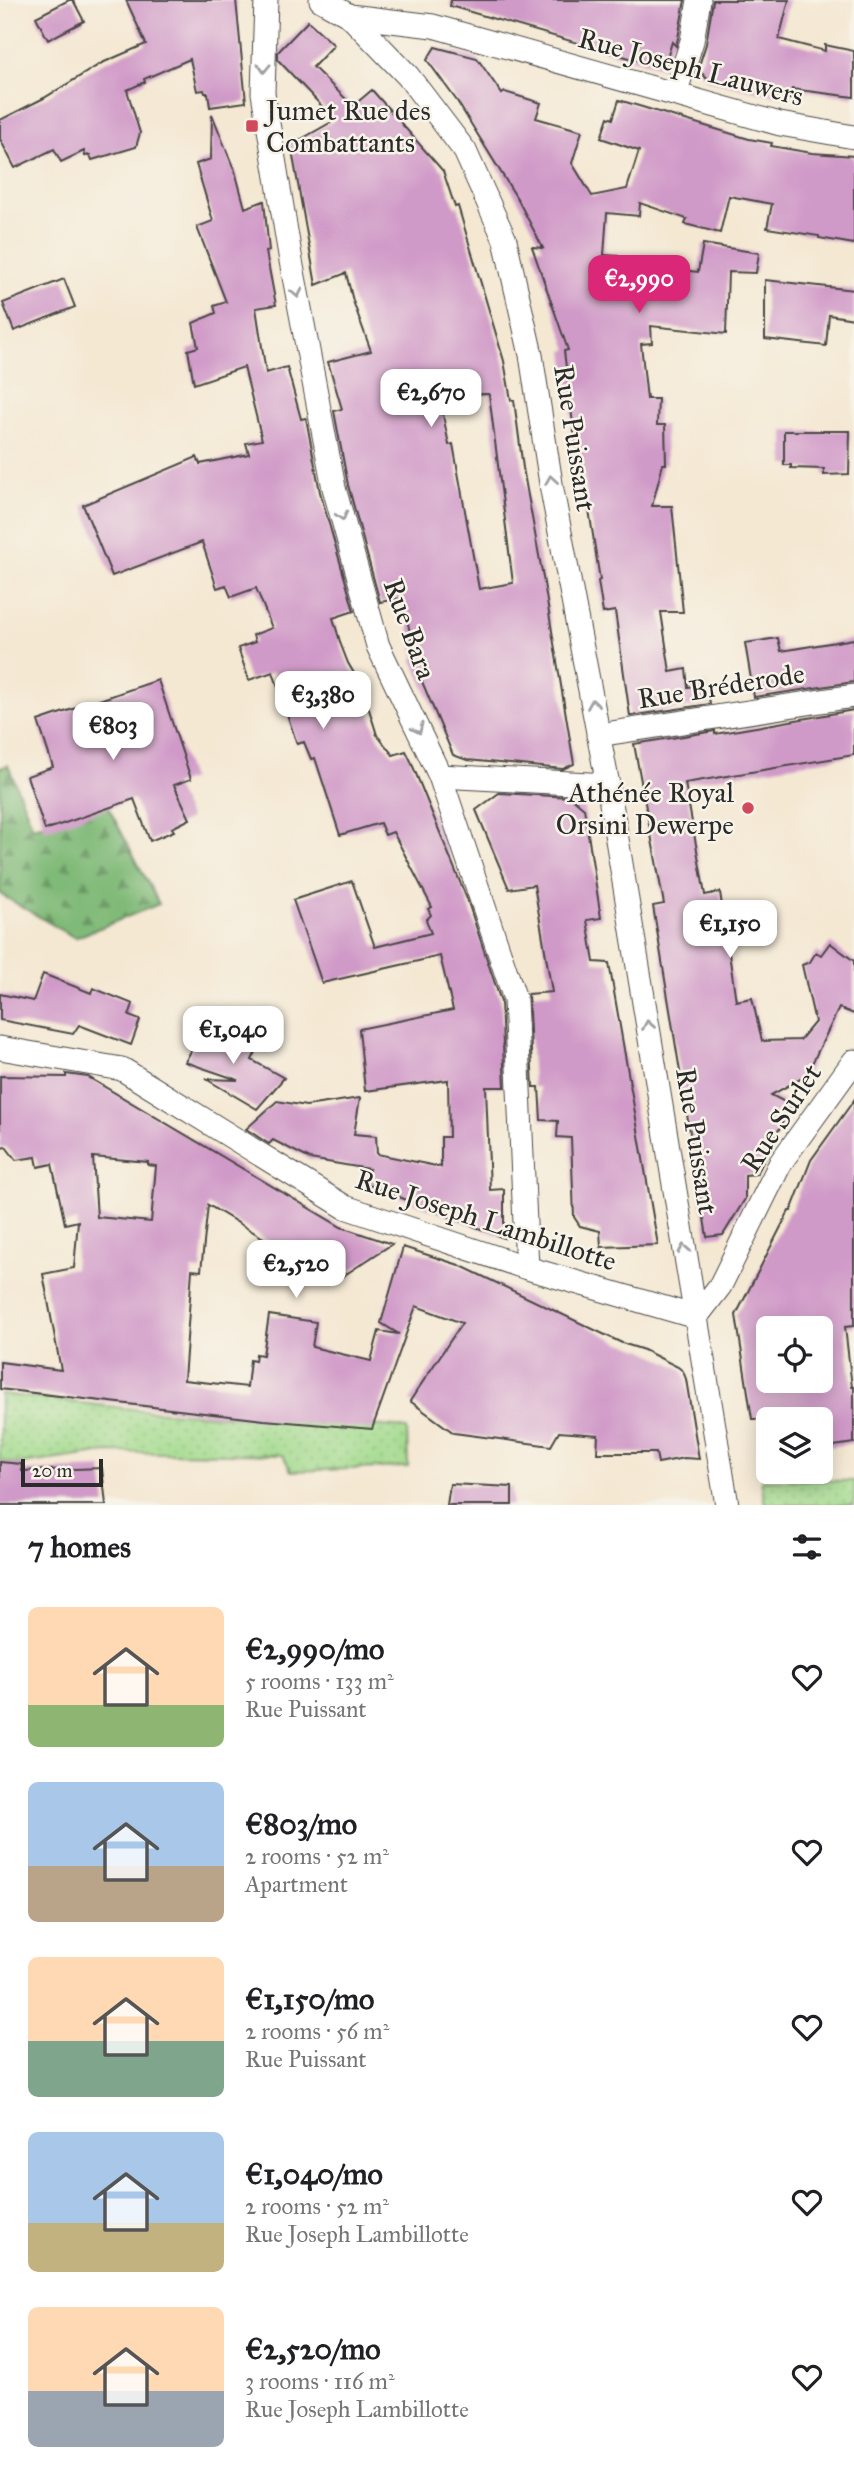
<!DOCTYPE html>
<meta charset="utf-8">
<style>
body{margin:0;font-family:"IM FELL Great Primer",serif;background:#f2f2f2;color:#202124;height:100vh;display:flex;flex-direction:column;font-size:26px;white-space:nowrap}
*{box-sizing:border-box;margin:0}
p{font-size:23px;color:#757577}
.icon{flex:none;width:38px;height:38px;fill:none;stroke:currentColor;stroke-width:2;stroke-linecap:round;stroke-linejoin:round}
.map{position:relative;height:1505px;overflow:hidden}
.side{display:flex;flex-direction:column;background:#fff;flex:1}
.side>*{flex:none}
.tools{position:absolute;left:756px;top:1316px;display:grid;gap:14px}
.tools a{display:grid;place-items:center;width:77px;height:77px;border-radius:10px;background:#fff;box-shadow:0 4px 18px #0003;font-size:35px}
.scale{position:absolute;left:21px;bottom:18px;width:82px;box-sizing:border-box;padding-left:7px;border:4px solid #2b2b2b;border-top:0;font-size:19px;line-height:24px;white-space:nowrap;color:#2b2b2b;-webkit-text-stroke:5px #f7f3e8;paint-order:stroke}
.price{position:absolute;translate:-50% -60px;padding:0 16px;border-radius:14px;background:#fff;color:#222;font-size:23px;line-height:46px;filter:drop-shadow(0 2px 4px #0008)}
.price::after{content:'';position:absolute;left:50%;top:42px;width:21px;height:16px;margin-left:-10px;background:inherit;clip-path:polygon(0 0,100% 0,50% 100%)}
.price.active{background:#db2777;color:#fff}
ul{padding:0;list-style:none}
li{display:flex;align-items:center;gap:21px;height:175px;padding:0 28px}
li span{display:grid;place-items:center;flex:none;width:196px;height:140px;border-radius:10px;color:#555}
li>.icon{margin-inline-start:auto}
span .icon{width:84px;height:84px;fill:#fffc;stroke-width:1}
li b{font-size:30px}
h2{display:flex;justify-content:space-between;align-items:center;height:84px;padding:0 28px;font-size:30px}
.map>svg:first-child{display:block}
.grass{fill:url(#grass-dots);stroke:#66825c;stroke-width:2}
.forest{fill:url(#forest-firs);stroke:#567252;stroke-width:2}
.building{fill:#d09ac8;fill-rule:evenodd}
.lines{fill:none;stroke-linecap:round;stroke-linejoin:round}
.minor-casing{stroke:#494744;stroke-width:25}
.minor{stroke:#fff;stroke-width:23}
.oneway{stroke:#a0a0a0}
.poi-dot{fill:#d1495b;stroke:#f7f3e8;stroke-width:2.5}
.labels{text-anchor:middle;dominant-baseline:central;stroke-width:5;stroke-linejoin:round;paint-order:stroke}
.street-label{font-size:28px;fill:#2b2b2b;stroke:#f7f3e8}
.poi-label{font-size:28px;fill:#2b2b2b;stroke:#f7f3e8;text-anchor:start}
</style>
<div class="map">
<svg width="854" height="1505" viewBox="0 0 854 1505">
<defs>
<pattern id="grass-dots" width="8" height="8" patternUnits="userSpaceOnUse" patternTransform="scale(1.75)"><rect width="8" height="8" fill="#a1da8c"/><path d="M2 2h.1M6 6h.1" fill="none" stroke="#8bbb79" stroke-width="1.8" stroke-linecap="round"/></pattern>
<pattern id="forest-firs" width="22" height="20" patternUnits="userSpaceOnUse" patternTransform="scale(1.75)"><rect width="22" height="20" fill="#80ba78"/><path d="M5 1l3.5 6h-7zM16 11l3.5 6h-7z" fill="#699763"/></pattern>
</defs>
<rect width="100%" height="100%" fill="#f7f3e8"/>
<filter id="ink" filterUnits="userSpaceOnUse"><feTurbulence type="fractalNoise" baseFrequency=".0143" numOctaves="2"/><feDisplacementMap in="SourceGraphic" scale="14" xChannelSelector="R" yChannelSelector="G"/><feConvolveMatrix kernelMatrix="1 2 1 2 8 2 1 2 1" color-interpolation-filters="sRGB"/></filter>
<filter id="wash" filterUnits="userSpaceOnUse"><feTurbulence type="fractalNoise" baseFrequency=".00686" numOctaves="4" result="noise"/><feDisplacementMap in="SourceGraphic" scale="28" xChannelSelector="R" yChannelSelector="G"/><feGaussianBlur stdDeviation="1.57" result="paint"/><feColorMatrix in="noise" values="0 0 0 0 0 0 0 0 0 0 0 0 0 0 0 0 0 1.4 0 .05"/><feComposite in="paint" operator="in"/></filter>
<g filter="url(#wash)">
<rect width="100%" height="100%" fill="#f4e8d3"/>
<path class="grass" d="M 0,1394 L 150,1411 L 396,1427 L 407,1429 L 408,1467 L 291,1471 L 283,1455 L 107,1452 L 21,1464 L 0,1462 Z
M 761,1480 L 854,1481 L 854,1505 L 765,1505 Z"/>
<path class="forest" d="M 8,765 L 33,827 L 107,805 L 159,904 L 75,938 L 0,894 L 0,768 Z"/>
<g id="blocks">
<path class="building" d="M 69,0 L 73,0 L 84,21 L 48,40 L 36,17 Z
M 126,0 L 236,0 L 246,102 L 210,107 L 208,93 L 205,93 L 204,90 L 197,91 L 190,59 L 144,79 L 145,82 L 127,90 L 140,133 L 136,147 L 92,160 L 90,155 L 85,156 L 84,151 L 61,162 L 54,149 L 15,168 L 0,139 L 0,120 L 44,98 L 102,63 L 146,44 Z
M 451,0 L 685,0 L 678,38 L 676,46 L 672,42 L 664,68 L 450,6 Z
M 713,0 L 789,0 L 779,39 L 825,51 L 825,45 L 854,51 L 854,97 L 792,89 L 790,99 L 708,80 L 698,69 L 706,44 Z
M 308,21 L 334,45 L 313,67 L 353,106 L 372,90 L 443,171 L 455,207 L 458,206 L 504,361 L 511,400 L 514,400 L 523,468 L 544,583 L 574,764 L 563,769 L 467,760 L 453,755 L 412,658 L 416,658 L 402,598 L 380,602 L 348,485 L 334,411 L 342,409 L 328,362 L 371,351 L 353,301 L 346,273 L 316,285 L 291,145 L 335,120 L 278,60 L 278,52 ZM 489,394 L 513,583 L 479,589 L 453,444 L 449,445 L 439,395 Z
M 435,47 L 477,58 L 502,94 L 505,92 L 541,103 L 536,118 L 582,131 L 572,163 L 592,196 L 627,189 L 639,151 L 601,138 L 608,117 L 613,119 L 619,100 L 749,139 L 772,143 L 771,146 L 812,153 L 854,156 L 854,244 L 819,238 L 819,236 L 767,228 L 772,204 L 729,196 L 720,233 L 685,224 L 687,219 L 640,203 L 639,216 L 607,213 L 604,255 L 618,256 L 618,263 L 698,272 L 703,244 L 759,253 L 756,273 L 728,272 L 726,334 L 651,326 L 652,343 L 641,344 L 647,399 L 658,399 L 657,425 L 665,425 L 666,464 L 663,464 L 652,506 L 672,506 L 683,612 L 661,612 L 670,672 L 686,669 L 688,687 L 707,684 L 710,704 L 630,716 L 615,611 L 603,613 L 598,581 L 600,580 L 582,465 L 578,465 L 564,351 L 568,350 L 532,247 L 543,248 L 518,200 L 457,101 L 427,60 Z
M 212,114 L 233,167 L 234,167 L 245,208 L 264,201 L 269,251 L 266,252 L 276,305 L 256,308 L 266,373 L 287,367 L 301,419 L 306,418 L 320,492 L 354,611 L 333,618 L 341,645 L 348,663 L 362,687 L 377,735 L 393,755 L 406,751 L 410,759 L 467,899 L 501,1002 L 505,1087 L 486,1087 L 490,1190 L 504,1189 L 504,1238 L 366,1184 L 369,1169 L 310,1159 L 273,1140 L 269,1144 L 246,1129 L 277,1101 L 306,1106 L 360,1098 L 354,1134 L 376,1136 L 377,1154 L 441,1167 L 441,1137 L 449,1137 L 448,1080 L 365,1091 L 359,1029 L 453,1010 L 440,956 L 322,983 L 293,900 L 352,881 L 375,947 L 431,933 L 426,920 L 431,915 L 428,909 L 432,907 L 393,832 L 385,835 L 380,823 L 340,835 L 315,758 L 311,759 L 304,742 L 297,744 L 273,672 L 249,680 L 238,648 L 255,642 L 253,635 L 272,628 L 256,588 L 231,597 L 226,585 L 217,588 L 202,542 L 112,576 L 83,505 L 197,457 L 200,464 L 249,454 L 246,443 L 262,440 L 244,367 L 194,384 L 188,350 L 198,347 L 193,323 L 216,313 L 214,306 L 226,302 L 197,227 L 213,221 L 196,164 L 211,159 Z
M 64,279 L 75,307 L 14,331 L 3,303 Z
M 765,280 L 854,290 L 854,319 L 829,315 L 826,346 L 765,339 Z
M 784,431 L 850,431 L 849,474 L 824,475 L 824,469 L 791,468 L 791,465 L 784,465 Z
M 778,638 L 781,651 L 854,639 L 854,682 L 754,697 L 745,643 Z
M 158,680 L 191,779 L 174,785 L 190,819 L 172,828 L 174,831 L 150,841 L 134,799 L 45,830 L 27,776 L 53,767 L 38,721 Z
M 854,710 L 854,755 L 685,783 L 705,895 L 720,892 L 736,1001 L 752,998 L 762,1041 L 800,1040 L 815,1022 L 802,965 L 810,962 L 816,952 L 821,955 L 830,943 L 854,961 L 854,1014 L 839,1008 L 806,1076 L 771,1095 L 791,1105 L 757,1174 L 745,1175 L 745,1199 L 723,1235 L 707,1237 L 653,906 L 664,904 L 634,744 L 715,731 L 715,734 Z
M 499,793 L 571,797 L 584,808 L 601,918 L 587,920 L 594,962 L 609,963 L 658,1245 L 601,1247 L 600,1231 L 580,1226 L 574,1217 L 571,1138 L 557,1137 L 558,1121 L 541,1120 L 539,1087 L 533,1087 L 528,994 L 552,992 L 534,885 L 509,889 L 476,810 Z
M 43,974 L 91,993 L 93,988 L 133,1004 L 129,1016 L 140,1020 L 131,1045 L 79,1025 L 73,1034 L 0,1020 L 0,994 L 33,1001 Z
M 207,1022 L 246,1044 L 256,1052 L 252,1060 L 284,1078 L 257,1109 L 206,1079 L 238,1080 L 185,1062 Z
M 66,1074 L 88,1077 L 341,1227 L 392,1244 L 340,1278 L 301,1264 L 296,1273 L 273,1260 L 280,1248 L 208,1205 L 201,1271 L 192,1270 L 184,1380 L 247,1387 L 250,1360 L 255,1361 L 256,1354 L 263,1355 L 269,1315 L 316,1322 L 312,1347 L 371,1361 L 379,1331 L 399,1334 L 381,1323 L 403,1247 L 459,1265 L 622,1343 L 644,1350 L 678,1367 L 683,1371 L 686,1379 L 699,1459 L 684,1458 L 658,1463 L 656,1453 L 597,1453 L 598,1435 L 559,1432 L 551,1446 L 454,1433 L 410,1401 L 462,1323 L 416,1306 L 372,1429 L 264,1420 L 0,1389 L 0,1362 L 61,1370 L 43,1274 L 74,1268 L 78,1221 L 65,1224 L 52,1164 L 38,1167 L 36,1157 L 16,1160 L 6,1147 L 0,1148 L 0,1076 L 66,1077 ZM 93,1157 L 148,1162 L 148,1165 L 156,1166 L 151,1222 L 97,1217 Z
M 854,1100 L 854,1326 L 845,1327 L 852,1387 L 854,1387 L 854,1443 L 821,1448 L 821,1419 L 752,1419 L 736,1315 L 789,1211 L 791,1211 L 811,1160 ZM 768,1328 L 821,1328 L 821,1381 L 768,1381 Z
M 0,1462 L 21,1464 L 22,1471 L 102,1468 L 106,1505 L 0,1505 Z
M 450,1484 L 512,1487 L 512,1505 L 447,1505 Z"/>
</g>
</g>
<g filter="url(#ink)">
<use href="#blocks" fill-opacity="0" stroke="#494744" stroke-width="2"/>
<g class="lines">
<g class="minor-casing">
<path id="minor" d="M 266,0 L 263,93 L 291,261 L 334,488 L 378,646 L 440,776 L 515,999 L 527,1268
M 321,0 L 350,16 L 408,76 L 465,151 L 505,240 L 531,355 L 552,490 L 608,785 L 727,1505
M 350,16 L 433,26 L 780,124 L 854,137
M 675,94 L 692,41 L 699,0
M 598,735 L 854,696
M 440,776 L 608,785
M 0,1048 L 122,1069 L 345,1207 L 527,1268 L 696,1317
M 696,1317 L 720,1286 L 781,1162 L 854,1061"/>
</g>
<use href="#minor" class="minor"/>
</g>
<defs><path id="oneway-chevron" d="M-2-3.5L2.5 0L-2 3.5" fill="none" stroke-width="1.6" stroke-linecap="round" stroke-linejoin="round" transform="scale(1.75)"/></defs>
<g class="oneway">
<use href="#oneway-chevron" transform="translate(264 68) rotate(92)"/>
<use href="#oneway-chevron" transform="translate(297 293) rotate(79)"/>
<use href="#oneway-chevron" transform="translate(551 480) rotate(-99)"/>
<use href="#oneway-chevron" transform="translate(342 516) rotate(74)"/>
<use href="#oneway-chevron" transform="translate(593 704) rotate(-99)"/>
<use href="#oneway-chevron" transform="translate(418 729) rotate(65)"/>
<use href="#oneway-chevron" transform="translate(648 1025) rotate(-100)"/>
<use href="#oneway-chevron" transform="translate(684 1249) rotate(-100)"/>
</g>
</g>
<g class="poi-dot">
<rect x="245" y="119" width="14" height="14" rx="3.5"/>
<circle cx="748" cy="808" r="7"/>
</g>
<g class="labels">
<g class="street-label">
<text transform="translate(691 67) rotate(15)">Rue Joseph Lauwers</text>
<text transform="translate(575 438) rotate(81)">Rue Puissant</text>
<text transform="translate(410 629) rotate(70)">Rue Bara</text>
<text transform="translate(721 686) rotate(-9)">Rue Bréderode</text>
<text transform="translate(781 1118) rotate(-57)">Rue Surlet</text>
<text transform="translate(697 1141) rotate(81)">Rue Puissant</text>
<text transform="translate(486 1220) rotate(18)">Rue Joseph Lambillotte</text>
</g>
<g class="poi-label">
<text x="266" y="110">Jumet Rue des<tspan x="266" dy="32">Combattants</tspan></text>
<text x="734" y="792" text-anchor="end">Athénée Royal<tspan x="734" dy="32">Orsini Dewerpe</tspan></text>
</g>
</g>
</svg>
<div class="tools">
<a><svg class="icon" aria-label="locate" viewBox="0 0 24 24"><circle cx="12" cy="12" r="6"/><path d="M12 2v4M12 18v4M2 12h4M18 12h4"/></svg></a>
<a><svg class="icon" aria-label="layers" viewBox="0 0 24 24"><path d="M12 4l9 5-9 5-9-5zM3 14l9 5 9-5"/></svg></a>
</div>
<div class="scale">20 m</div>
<b class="price active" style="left:639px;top:315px">€2,990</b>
<b class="price" style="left:431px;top:429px">€2,670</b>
<b class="price" style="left:323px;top:731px">€3,380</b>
<b class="price" style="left:113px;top:762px">€803</b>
<b class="price" style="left:730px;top:960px">€1,150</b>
<b class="price" style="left:233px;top:1066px">€1,040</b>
<b class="price" style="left:296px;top:1300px">€2,520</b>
</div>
<section class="side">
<h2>7 homes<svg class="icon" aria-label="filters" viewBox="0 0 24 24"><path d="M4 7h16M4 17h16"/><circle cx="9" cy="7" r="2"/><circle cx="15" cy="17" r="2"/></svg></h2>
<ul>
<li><span style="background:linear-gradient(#ffd9b3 70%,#8fb573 0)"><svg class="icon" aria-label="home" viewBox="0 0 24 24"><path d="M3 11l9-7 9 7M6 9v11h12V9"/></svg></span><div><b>€2,990/mo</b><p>5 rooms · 133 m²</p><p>Rue Puissant</p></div><svg class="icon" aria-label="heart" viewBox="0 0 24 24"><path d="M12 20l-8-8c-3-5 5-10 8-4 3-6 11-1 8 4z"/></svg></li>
<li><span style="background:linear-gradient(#a9c7e8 60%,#b9a48a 0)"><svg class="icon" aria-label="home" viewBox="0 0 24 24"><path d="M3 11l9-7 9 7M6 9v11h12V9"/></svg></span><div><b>€803/mo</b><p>2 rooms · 52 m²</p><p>Apartment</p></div><svg class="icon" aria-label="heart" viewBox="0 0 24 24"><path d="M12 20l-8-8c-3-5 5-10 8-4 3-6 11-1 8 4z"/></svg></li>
<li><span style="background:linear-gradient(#ffd9b3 60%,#7fa58c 0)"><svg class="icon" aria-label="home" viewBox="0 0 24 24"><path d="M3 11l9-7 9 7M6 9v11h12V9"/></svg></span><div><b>€1,150/mo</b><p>2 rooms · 56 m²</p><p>Rue Puissant</p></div><svg class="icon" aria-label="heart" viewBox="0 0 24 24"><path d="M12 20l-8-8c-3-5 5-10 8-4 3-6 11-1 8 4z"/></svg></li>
<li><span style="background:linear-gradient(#a9c7e8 65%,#c2b280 0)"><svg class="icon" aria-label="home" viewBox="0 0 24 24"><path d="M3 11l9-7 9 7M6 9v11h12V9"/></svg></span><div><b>€1,040/mo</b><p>2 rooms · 52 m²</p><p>Rue Joseph Lambillotte</p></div><svg class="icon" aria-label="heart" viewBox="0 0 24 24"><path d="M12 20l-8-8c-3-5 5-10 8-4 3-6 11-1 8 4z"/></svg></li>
<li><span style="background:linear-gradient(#ffd9b3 60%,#9aa5b1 0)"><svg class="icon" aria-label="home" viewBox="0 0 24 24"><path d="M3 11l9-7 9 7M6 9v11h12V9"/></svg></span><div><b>€2,520/mo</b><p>3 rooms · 116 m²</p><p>Rue Joseph Lambillotte</p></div><svg class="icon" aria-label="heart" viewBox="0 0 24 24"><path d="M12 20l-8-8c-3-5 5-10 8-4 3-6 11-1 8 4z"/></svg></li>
</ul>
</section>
